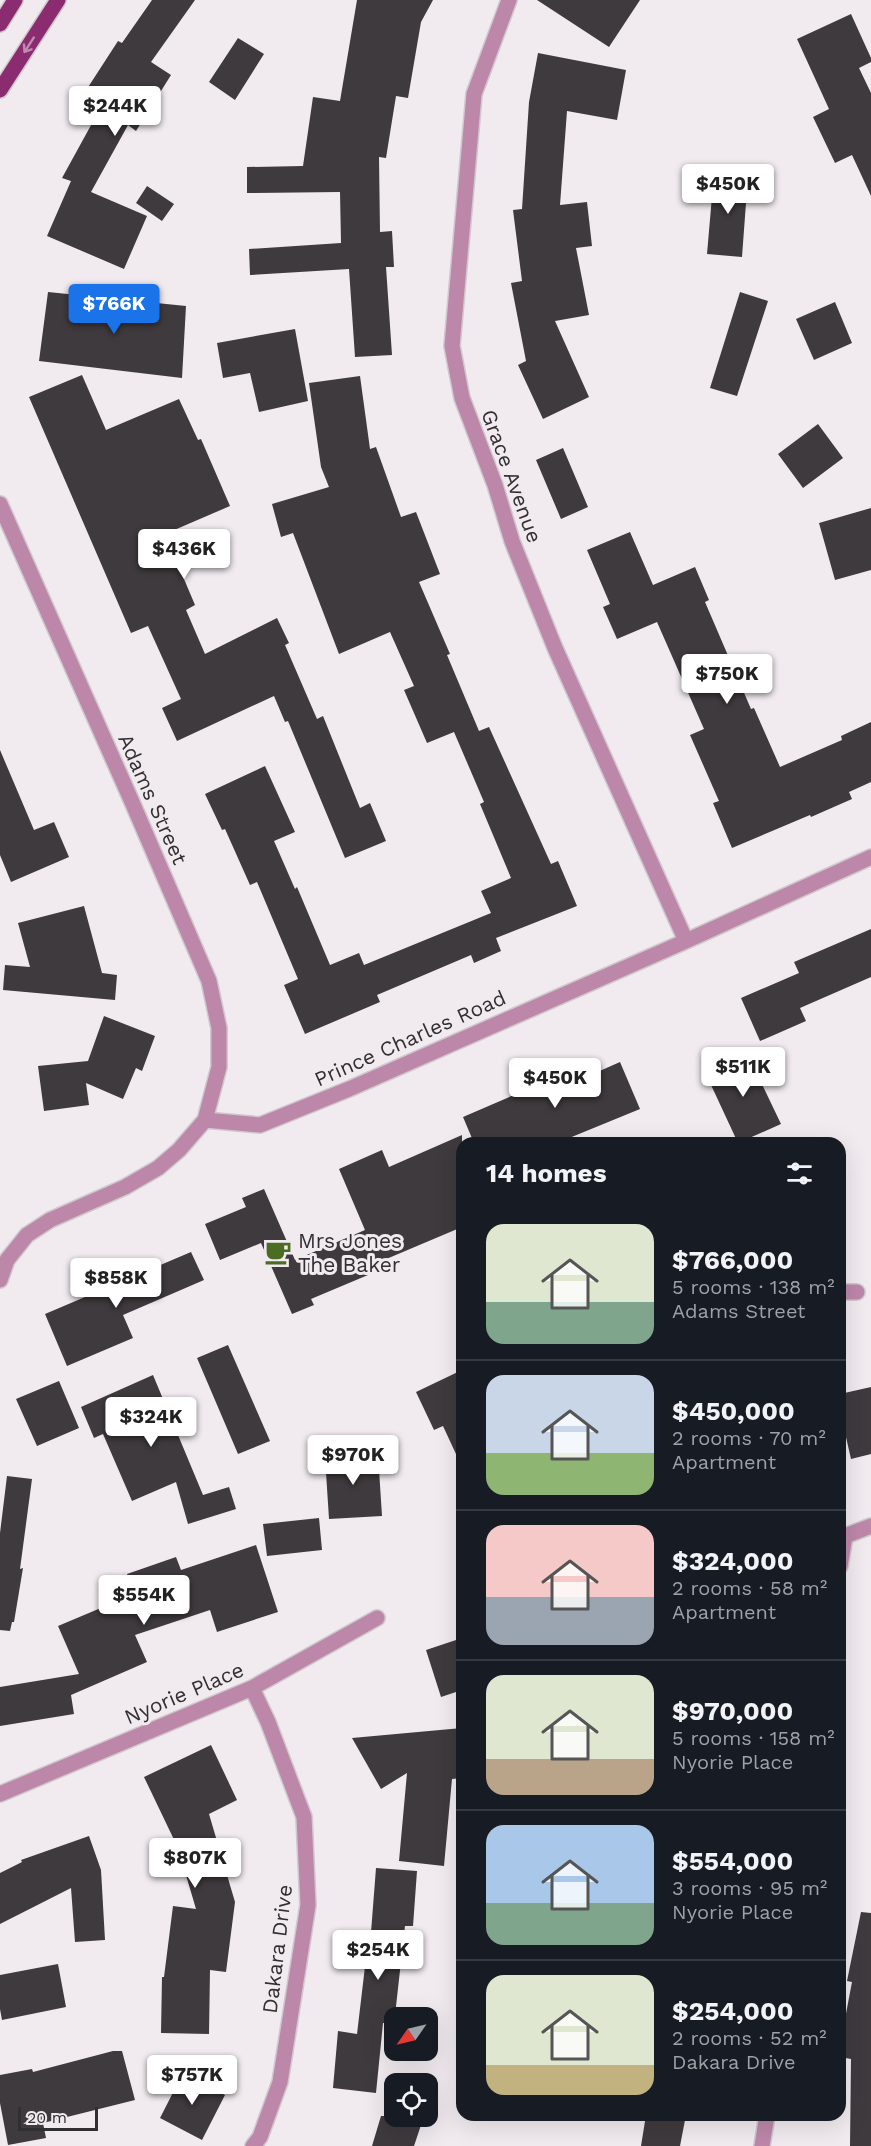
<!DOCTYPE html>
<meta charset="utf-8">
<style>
body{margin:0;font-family:"Work Sans",sans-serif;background:#242831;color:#f1f3f6;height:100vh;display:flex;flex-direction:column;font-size:22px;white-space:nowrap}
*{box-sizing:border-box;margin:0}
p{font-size:20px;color:#9ea1a6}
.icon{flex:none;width:33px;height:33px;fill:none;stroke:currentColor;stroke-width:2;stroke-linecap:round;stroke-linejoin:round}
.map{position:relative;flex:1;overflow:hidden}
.side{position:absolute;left:456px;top:1137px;width:390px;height:984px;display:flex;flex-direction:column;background:#171b24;border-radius:18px;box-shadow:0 6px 24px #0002}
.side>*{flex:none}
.needle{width:39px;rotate:236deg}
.fabs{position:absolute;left:384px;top:2007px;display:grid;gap:12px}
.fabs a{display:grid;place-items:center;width:54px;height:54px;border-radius:12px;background:#171b24;box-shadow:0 6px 24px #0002;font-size:30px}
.scale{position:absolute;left:18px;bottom:15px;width:80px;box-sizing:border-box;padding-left:6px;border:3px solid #322f31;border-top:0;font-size:16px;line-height:21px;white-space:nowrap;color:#322f31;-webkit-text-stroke:4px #f1ebef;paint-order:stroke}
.price{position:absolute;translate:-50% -51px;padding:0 14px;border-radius:6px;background:#fff;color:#222;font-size:20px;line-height:39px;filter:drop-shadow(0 2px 3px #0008)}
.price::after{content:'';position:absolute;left:50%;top:36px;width:18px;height:14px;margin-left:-9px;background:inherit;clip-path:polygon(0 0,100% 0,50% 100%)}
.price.on{background:#1a73e8;color:#fff}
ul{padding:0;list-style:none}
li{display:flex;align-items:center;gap:18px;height:150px;padding:0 30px}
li+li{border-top:2px solid #363941}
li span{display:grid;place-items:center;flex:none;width:168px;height:120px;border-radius:18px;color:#555}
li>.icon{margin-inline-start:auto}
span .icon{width:72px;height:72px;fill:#fffc;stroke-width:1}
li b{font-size:26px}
h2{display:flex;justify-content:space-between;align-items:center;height:72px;padding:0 30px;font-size:26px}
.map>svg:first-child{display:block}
.building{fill:#3f3a3d}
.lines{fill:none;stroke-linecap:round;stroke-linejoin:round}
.minor-casing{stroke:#cfc9cd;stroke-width:18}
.major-casing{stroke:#cfc9cd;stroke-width:18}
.minor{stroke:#bd87aa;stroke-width:15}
.major{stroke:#8b2c71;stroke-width:15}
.oneway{stroke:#be8cb0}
.labels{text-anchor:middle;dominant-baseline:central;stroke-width:6;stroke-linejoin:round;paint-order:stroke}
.street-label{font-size:21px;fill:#322f31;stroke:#f1ebef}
.poi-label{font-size:21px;fill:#322f31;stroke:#f1ebef;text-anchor:start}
</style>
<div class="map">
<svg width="871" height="2146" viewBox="0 0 871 2146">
<rect width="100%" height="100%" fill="#f1ebef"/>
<path class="building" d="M 152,0 L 195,0 L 151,62 L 171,75 L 136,131 L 128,125 L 91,192 L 147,216 L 124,269 L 47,236 L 71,181 L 62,178 L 101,107 L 83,95 L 118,41 L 122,43 Z
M 357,0 L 433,0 L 421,22 L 408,98 L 396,96 L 386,158 L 379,157 L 380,232 L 392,231 L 394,267 L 386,267 L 392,355 L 355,357 L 349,269 L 250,275 L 249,249 L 341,243 L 340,192 L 247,193 L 247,167 L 303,166 L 313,97 L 340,101 Z
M 537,0 L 640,0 L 609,47 Z
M 851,14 L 871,58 L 871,62 L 859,68 L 871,93 L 871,196 L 852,155 L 835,163 L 813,117 L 829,109 L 797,39 Z
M 238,38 L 264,54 L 235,100 L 209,82 Z
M 538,53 L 626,70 L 617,120 L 567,111 L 560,205 L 587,202 L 592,246 L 576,248 L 589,315 L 555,321 L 589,397 L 543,419 L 518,365 L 526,361 L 511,283 L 522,281 L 513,210 L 522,209 L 529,102 Z
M 714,173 L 748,176 L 742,257 L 707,254 Z
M 147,186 L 174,204 L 162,221 L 136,203 Z
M 48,292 L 186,306 L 182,378 L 39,361 Z
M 740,292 L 768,301 L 737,396 L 710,388 Z
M 835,302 L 852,343 L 814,360 L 796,319 Z
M 295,329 L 308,401 L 259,412 L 250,373 L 223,378 L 217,343 Z
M 82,375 L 106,430 L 179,399 L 198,440 L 201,439 L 230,506 L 165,534 L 195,605 L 186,610 L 205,654 L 277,618 L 289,643 L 285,645 L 317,719 L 323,716 L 360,808 L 370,803 L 386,841 L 345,858 L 288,721 L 285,722 L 274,696 L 177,741 L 162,708 L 181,699 L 148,626 L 131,633 L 29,397 Z
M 360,376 L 370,449 L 376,447 L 401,517 L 416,512 L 440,574 L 419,582 L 450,654 L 447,655 L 479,731 L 489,727 L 551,864 L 558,861 L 577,906 L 496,938 L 501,951 L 474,963 L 471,955 L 377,995 L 380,1002 L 305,1034 L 284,985 L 298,979 L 257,882 L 250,885 L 225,829 L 222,830 L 205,794 L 265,766 L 295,832 L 274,841 L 295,889 L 297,887 L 330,965 L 359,953 L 364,965 L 491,913 L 481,891 L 511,878 L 480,804 L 484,802 L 454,732 L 427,743 L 404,690 L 414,686 L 390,632 L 339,654 L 293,533 L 281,537 L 272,504 L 329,487 L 321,467 L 309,383 Z
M 818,424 L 843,458 L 803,488 L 778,454 Z
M 563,448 L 588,507 L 561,519 L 536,460 Z
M 871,508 L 871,570 L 835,580 L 819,523 Z
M 630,532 L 653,585 L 695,567 L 709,600 L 705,602 L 751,709 L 754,708 L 780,767 L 842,740 L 841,736 L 871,722 L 871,782 L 849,792 L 852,799 L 811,817 L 810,815 L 732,848 L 713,803 L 719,801 L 690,735 L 704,729 L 657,622 L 617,639 L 603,607 L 610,604 L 587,550 Z
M 0,750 L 34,830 L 54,822 L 69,857 L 11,882 L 0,855 Z
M 84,906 L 102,973 L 117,975 L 115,1000 L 3,990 L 5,965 L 30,967 L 18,923 Z
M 871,929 L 871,977 L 800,1008 L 806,1021 L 760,1041 L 741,998 L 799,973 L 794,962 Z
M 104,1016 L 155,1036 L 142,1071 L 136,1068 L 123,1099 L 86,1083 L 89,1105 L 44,1111 L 38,1066 L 88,1061 Z
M 747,1053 L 781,1124 L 738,1143 L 705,1072 Z
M 620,1062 L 640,1109 L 557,1143 L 474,1143 L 463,1117 L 572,1070 L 577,1081 Z
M 462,1135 L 462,1227 L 365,1268 L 368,1275 L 311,1299 L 314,1305 L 292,1314 L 261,1243 L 220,1260 L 205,1224 L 246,1207 L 242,1198 L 264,1189 L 295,1260 L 365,1230 L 339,1169 L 382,1150 L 389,1167 Z
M 191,1252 L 204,1280 L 123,1315 L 133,1338 L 67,1366 L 45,1314 Z
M 228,1345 L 270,1441 L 238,1454 L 197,1358 Z
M 462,1370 L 462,1467 L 443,1426 L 434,1430 L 416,1392 Z
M 153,1375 L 203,1495 L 229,1487 L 236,1509 L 188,1524 L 176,1482 L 132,1501 L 103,1434 L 94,1438 L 81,1407 Z
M 59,1381 L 79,1428 L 37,1446 L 16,1399 Z
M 871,1387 L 871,1454 L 851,1459 L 840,1411 L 840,1394 Z
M 378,1454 L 382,1516 L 329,1519 L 325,1457 Z
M 7,1476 L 32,1479 L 20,1569 L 23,1568 L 14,1622 L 12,1622 L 10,1631 L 0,1630 L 0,1533 Z
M 319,1518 L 322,1550 L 267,1556 L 263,1524 Z
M 256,1545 L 278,1612 L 217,1632 L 210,1610 L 135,1635 L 147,1662 L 71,1695 L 74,1714 L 0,1726 L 0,1687 L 79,1674 L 58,1626 L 134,1594 L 127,1574 L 176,1557 L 181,1570 Z
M 462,1638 L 462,1690 L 441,1697 L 426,1650 Z
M 462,1728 L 462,1778 L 452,1779 L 444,1866 L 399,1861 L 407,1773 L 381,1789 L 352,1738 Z
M 211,1745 L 237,1800 L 209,1814 L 235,1902 L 226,1972 L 210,1970 L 209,2034 L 161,2033 L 162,1977 L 164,1977 L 173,1906 L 196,1909 L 178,1848 L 144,1777 Z
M 89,1836 L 101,1870 L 105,1940 L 75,1942 L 71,1888 L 0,1924 L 0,1873 L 22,1862 L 21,1860 Z
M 376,1868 L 417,1871 L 413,1926 L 405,1926 L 394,2024 L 383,2023 L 376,2093 L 333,2088 L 338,2031 L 357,2034 L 366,1958 L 369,1958 Z
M 861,1912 L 871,1913 L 871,2146 L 850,2146 L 851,2059 L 840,2057 L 840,2045 L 852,1982 L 847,1981 Z
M 58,1964 L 66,2007 L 2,2020 L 0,2009 L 0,1975 Z
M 113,2051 L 122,2051 L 135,2100 L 43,2123 L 46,2138 L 8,2145 L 0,2103 L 0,2075 L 32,2069 L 33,2072 Z
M 183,2073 L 225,2095 L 202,2140 L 160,2118 Z
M 646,2115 L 686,2115 L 680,2146 L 641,2146 Z
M 381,2116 L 424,2116 L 414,2146 L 372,2146 Z"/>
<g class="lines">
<g class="minor-casing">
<path id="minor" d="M 509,0 L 474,94 L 452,346 L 462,398 L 495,485 L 512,541 L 555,648 L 686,941
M 0,504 L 132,802 L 209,981 L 219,1028 L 219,1067 L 205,1120 L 179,1150 L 158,1168 L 125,1187 L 50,1220 L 27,1235 L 7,1260 L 0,1280
M 205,1120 L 260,1125 L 349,1089 L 686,941 L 871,857
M 840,1292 L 857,1292
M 840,1566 L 845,1536 L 871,1526
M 252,1688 L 268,1722 L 304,1817 L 308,1905 L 280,2082 L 260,2137 L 253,2146
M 0,1794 L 252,1688 L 377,1618
M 762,2146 L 767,2115"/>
</g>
<g class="major-casing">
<path id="major" d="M 0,24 L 15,0
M 0,90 L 58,0"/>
</g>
<use href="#minor" class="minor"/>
<use href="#major" class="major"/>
</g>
<defs><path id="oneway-shaft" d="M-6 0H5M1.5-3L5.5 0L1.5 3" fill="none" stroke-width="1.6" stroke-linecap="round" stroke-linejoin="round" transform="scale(1.5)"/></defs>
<use class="oneway" href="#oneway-shaft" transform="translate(29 45) rotate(123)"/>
<defs>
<g id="cafe-bare" transform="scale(2.07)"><path d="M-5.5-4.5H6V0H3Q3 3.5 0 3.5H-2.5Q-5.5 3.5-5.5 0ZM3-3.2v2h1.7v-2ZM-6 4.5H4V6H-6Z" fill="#4a6c23" stroke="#f1ebef" stroke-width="2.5" paint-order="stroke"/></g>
</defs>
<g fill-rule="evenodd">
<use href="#cafe-bare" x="278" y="1252"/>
</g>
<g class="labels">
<g class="street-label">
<text transform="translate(512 476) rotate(70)">Grace Avenue</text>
<text transform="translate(153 799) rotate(66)">Adams Street</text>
<text transform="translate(410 1038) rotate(-24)">Prince Charles Road</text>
<text transform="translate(184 1693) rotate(-23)">Nyorie Place</text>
<text transform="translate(277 1949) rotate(-83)">Dakara Drive</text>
</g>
<g class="poi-label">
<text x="298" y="1240">Mrs Jones<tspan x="298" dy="24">The Baker</tspan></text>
</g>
</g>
</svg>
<div class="fabs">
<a><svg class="needle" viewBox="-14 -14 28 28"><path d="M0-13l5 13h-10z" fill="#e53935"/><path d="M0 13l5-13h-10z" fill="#9ea1a6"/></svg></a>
<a><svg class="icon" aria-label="locate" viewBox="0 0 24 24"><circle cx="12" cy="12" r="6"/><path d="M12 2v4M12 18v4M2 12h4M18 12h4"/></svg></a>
</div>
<div class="scale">20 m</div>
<b class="price" style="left:115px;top:137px">$244K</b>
<b class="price" style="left:728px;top:215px">$450K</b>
<b class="price on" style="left:114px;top:335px">$766K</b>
<b class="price" style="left:184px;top:580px">$436K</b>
<b class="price" style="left:727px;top:705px">$750K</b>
<b class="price" style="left:743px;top:1098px">$511K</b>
<b class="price" style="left:555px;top:1109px">$450K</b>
<b class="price" style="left:116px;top:1309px">$858K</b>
<b class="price" style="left:151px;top:1448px">$324K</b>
<b class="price" style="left:353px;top:1486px">$970K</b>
<b class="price" style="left:144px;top:1626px">$554K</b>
<b class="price" style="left:195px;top:1889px">$807K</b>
<b class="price" style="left:378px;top:1981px">$254K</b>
<b class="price" style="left:192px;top:2106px">$757K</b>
<section class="side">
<h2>14 homes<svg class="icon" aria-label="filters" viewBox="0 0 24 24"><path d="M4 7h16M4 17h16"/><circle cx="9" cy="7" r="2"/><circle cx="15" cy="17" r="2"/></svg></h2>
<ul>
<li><span style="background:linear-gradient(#dfe7d0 65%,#7fa58c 0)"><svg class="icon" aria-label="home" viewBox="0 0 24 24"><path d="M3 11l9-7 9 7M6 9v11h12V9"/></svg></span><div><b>$766,000</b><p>5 rooms · 138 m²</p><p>Adams Street</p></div></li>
<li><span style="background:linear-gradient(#c9d6e8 65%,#8fb573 0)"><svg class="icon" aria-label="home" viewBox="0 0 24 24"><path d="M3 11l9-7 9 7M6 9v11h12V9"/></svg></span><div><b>$450,000</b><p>2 rooms · 70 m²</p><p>Apartment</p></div></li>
<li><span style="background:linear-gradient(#f6c9c9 60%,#9aa5b1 0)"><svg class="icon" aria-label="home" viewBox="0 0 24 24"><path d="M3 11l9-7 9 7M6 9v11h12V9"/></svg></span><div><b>$324,000</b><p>2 rooms · 58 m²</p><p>Apartment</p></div></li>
<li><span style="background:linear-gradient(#dfe7d0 70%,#b9a48a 0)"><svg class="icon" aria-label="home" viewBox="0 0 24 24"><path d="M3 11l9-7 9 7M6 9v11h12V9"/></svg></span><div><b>$970,000</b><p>5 rooms · 158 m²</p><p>Nyorie Place</p></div></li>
<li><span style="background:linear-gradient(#a9c7e8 65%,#7fa58c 0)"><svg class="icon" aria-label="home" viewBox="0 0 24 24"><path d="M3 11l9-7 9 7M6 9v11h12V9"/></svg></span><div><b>$554,000</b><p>3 rooms · 95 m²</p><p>Nyorie Place</p></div></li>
<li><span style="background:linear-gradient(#dfe7d0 75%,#c2b280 0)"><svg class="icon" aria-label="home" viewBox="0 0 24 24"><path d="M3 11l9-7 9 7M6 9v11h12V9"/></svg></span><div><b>$254,000</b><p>2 rooms · 52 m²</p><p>Dakara Drive</p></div></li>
</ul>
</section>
</div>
